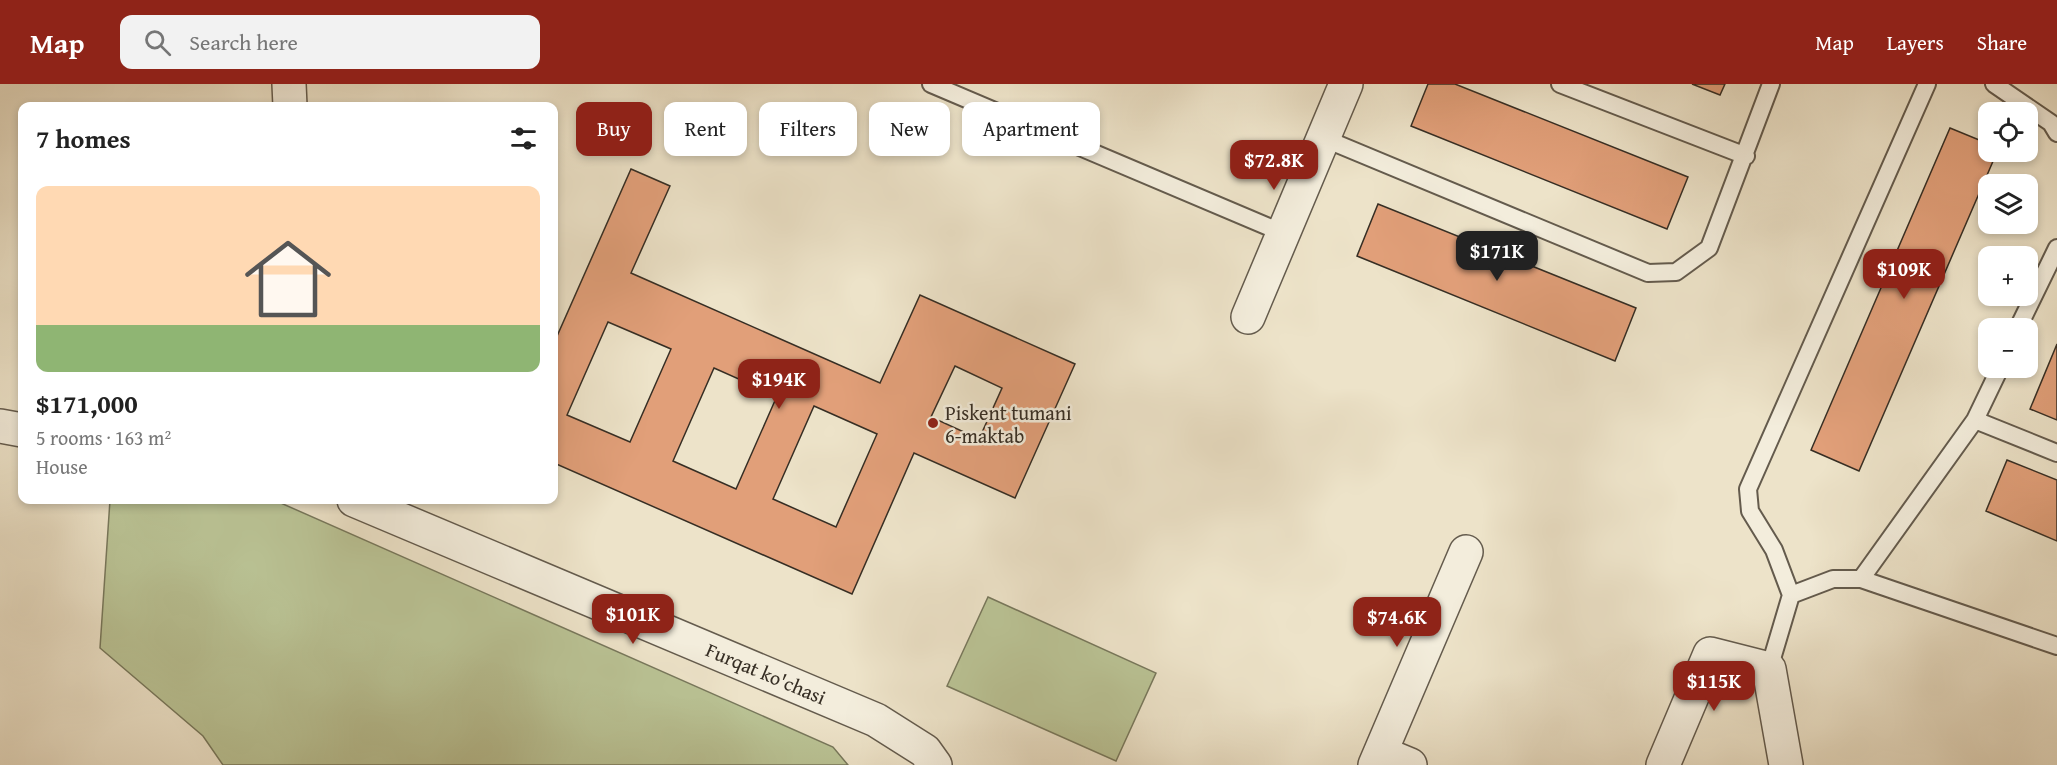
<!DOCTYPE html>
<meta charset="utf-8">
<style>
body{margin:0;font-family:"Gentium Book Plus",serif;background:#f2f2f2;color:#222;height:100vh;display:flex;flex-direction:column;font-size:22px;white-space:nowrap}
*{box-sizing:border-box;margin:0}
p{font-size:20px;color:#767676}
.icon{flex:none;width:33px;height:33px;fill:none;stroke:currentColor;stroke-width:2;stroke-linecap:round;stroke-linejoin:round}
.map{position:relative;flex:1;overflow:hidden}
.drawer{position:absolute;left:18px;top:18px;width:540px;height:402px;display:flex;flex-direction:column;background:#fff;border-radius:12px;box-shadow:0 3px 9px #0003}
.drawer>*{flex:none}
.guide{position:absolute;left:576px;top:18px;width:570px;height:54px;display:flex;gap:12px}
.controls{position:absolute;left:1978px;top:18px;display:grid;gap:12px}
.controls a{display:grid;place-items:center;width:60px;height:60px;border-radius:12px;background:#fff;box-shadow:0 3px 9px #0003;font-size:30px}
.price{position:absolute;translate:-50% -51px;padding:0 14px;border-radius:12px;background:#8f2418;color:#fff;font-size:20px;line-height:39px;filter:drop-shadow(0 2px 3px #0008)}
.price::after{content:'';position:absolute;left:50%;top:36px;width:18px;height:14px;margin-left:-9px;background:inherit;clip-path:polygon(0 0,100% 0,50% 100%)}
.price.active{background:#222;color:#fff}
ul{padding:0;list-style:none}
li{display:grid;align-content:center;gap:12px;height:318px;padding:0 18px}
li+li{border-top:2px solid #e0e0e0}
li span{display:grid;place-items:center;height:186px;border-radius:12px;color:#555}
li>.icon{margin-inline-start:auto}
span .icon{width:108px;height:108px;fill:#fffc;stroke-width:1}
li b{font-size:26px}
h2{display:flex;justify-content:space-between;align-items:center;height:72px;padding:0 18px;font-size:26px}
.tag{padding:0 21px;border-radius:12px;background:#fff;box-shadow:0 3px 9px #0003;font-size:21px;line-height:54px}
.tag.active{background:#8f2418;color:#fff}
header{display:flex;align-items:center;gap:36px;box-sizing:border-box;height:84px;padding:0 30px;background:#8f2418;color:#fff}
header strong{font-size:28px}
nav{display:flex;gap:33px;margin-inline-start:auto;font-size:21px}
.search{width:420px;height:54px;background:#f2f2f2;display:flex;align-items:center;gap:15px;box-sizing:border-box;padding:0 21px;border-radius:12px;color:#767676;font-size:22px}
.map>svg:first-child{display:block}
.green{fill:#bac395;stroke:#78785c;stroke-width:1.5}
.building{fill:#e19f79;stroke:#362e24;stroke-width:1.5;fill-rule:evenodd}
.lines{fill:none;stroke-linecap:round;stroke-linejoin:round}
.lane-casing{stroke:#645b4d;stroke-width:20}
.street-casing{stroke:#645b4d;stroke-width:36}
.lane{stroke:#f3eddc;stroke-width:16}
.street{stroke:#f3eddc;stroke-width:33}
.poi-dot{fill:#8f2418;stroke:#f3eddc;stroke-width:2}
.labels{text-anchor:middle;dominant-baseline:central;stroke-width:5;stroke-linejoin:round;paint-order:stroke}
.poi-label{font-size:20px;fill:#362e24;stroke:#f3eddc;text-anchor:start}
.street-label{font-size:20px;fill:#362e24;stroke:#f3eddc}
</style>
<header>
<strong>Map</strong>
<div class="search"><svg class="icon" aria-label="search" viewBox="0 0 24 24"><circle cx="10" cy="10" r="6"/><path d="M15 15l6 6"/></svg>Search here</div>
<nav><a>Map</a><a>Layers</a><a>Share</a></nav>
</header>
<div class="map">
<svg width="2057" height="681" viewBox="0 0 2057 681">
<rect width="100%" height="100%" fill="#ede3c9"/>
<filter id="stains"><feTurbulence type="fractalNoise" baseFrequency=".00333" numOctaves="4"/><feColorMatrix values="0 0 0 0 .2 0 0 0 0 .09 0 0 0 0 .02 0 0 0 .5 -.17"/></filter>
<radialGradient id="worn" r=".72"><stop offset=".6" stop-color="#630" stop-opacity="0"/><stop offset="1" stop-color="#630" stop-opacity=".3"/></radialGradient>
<path class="green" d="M 110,416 L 274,416 L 833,663 L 848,681 L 223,681 L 203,652 L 100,564 Z
M 988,513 L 1156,589 L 1116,677 L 947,602 Z"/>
<path class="building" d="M 1428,0 L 1455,0 L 1688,93 L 1667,145 L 1411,42 Z
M 1692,0 L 1725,0 L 1720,11 Z
M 1950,44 L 1989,60 L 1989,68 L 1997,68 L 1859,387 L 1811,366 Z
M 631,85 L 670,102 L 631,189 L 880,299 L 920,211 L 1075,280 L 1015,414 L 914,369 L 852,510 L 554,379 L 554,259 ZM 608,238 L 671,265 L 630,358 L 567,331 ZM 955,282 L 1002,304 L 979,355 L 931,333 ZM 714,284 L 777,312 L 736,405 L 673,377 ZM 814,322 L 877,350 L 836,443 L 773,415 Z
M 1378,120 L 1636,224 L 1615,277 L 1357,172 Z
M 2057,260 L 2057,336 L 2030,325 Z
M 2007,376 L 2057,396 L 2057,457 L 1986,427 Z"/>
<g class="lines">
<g class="lane-casing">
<path id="lane" d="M 931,0 L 1283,149
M 1560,0 L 1746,72
M 1994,0 L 2051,39 L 2057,49
M 1323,54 L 1648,189 L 1676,188 L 1709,164 L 1771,0
M 2018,244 L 2057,164
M 1975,336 L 2057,369
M 1861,495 L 1975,336 L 2000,284
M 1791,511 L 1833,495 L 1861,495 L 2057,562
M 1769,585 L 1791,511 L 1774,466 L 1750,427 L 1748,405 L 1927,0"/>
</g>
<g class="street-casing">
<path id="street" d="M 289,0 L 290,22
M 1248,233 L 1346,0
M 0,342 L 22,346
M 354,416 L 876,636 L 925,667 L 935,681
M 1381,669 L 1410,681
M 1375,681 L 1466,468
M 1663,681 L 1710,570 L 1769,585 L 1786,681"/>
</g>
<use href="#lane" class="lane"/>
<use href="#street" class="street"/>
</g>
<circle class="poi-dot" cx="933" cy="339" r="6"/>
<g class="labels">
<g class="poi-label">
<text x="945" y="328">Piskent tumani<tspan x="945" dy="23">6-maktab</tspan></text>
</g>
<g class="street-label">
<text transform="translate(766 589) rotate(23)">Furqat ko'chasi</text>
</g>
</g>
<rect width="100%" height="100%" filter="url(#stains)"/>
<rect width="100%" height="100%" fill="url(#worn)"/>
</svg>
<div class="controls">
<a><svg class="icon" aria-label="locate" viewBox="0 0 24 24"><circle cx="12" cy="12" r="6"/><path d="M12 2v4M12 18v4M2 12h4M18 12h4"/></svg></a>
<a><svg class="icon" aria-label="layers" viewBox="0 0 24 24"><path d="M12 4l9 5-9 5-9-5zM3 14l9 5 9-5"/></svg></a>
<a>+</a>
<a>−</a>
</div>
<b class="price" style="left:1274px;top:107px">$72.8K</b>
<b class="price active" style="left:1497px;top:198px">$171K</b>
<b class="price" style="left:1904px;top:216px">$109K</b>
<b class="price" style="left:779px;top:326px">$194K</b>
<b class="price" style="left:633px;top:561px">$101K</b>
<b class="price" style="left:1397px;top:564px">$74.6K</b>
<b class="price" style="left:1714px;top:628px">$115K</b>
<div class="guide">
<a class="tag active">Buy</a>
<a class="tag">Rent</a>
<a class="tag">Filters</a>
<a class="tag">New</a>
<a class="tag">Apartment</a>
</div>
<section class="drawer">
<h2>7 homes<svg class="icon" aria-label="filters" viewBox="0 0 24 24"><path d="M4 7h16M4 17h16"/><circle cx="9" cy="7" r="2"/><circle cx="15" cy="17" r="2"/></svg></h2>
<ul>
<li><span style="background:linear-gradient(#ffd9b3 75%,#8fb573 0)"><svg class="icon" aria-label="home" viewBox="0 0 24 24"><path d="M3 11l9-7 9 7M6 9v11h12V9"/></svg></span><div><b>$171,000</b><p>5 rooms · 163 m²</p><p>House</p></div></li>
</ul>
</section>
</div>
